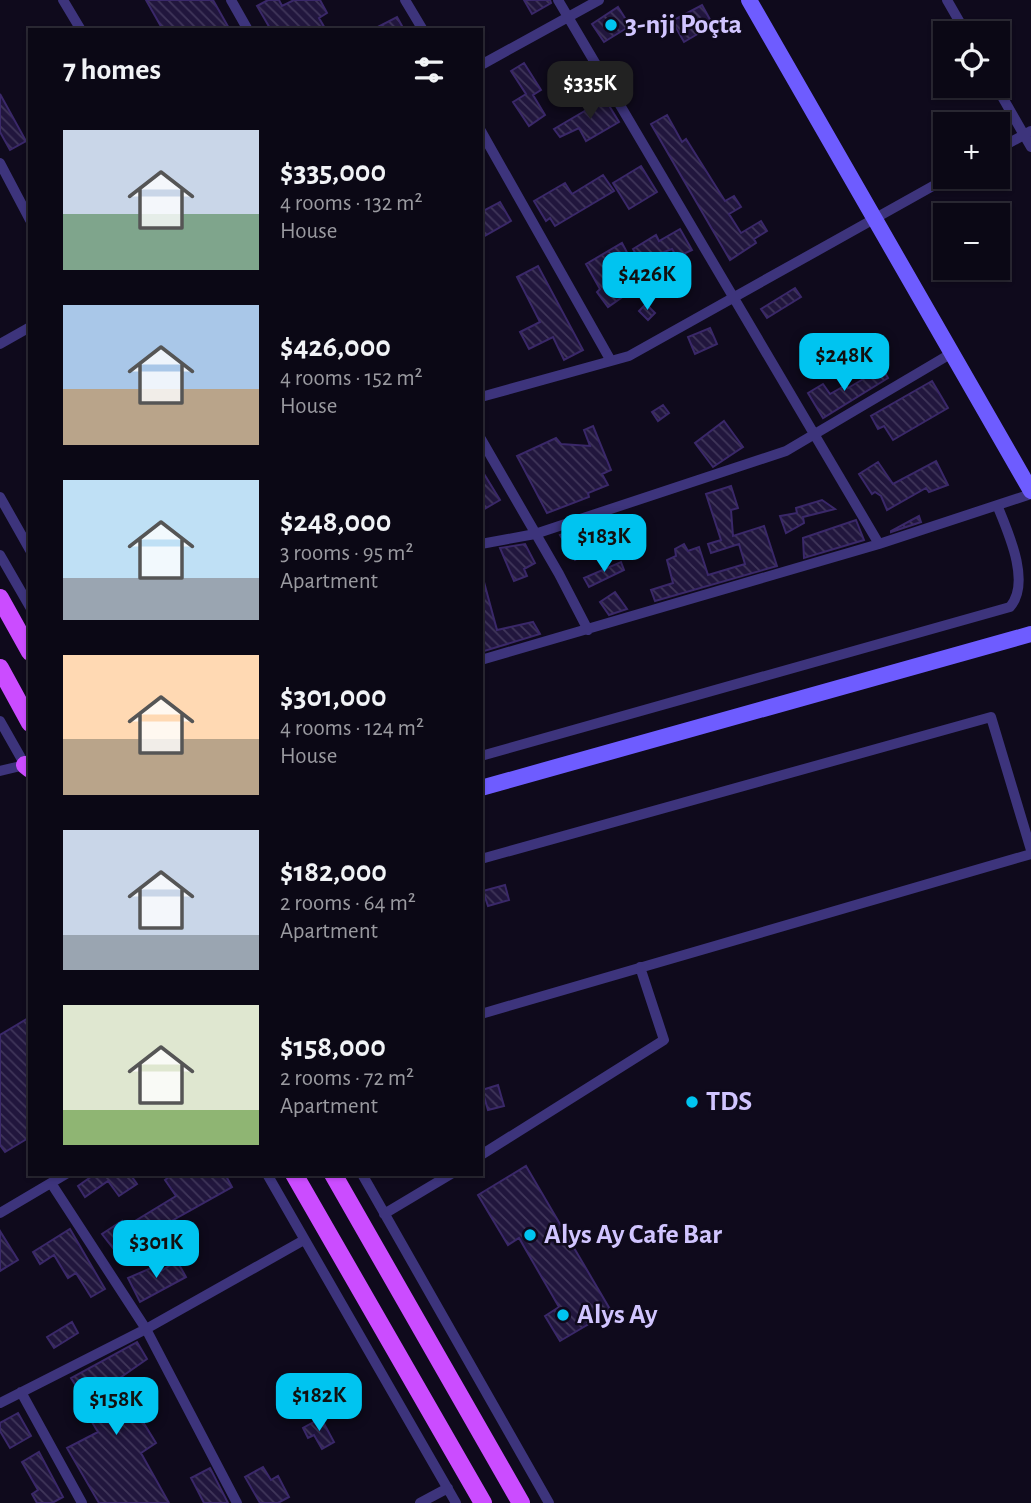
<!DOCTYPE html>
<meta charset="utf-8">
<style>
body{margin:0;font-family:"Alegreya Sans",sans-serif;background:#14111e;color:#f1f3f6;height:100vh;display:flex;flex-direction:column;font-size:26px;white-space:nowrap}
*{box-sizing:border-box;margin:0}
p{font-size:23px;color:#9a9aa0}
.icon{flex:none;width:38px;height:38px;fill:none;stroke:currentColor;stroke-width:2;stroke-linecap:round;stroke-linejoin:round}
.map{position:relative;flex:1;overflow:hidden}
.side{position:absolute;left:28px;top:28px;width:455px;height:1148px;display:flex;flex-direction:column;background:#0b0815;border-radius:0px;box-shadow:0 2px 5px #0004,0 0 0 2px #2b2934}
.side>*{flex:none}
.buttons{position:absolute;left:933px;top:21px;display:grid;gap:14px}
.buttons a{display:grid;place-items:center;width:77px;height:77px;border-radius:0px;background:#0b0815;box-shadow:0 2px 5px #0004,0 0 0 2px #2b2934;font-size:35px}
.price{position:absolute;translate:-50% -60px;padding:0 16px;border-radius:14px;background:#00c4f0;color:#111;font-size:23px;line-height:46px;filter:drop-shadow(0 2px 4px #0008)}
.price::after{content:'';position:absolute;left:50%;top:42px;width:21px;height:16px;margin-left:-10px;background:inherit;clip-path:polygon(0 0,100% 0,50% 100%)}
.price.active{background:#222;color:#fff}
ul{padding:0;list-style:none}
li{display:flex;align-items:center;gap:21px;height:175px;padding:0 35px}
li span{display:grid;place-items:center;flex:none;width:196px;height:140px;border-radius:0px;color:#555}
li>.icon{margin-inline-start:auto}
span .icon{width:84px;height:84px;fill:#fffc;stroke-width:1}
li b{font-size:30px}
h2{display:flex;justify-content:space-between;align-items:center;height:84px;padding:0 35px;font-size:30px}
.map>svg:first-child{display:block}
.building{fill:url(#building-back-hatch);stroke:#3a2869;stroke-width:2}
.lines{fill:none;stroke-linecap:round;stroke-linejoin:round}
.street{stroke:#3d347c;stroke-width:10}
.secondary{stroke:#6e5cff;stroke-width:16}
.primary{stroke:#cb4cff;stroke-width:18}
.poi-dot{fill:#00c4f0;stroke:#0f0a1c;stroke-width:2.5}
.labels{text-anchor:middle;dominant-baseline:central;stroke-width:5;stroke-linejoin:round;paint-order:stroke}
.poi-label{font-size:28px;font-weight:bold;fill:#d1c5ff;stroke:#0f0a1c;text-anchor:start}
</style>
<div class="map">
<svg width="1031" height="1503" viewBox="0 0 1031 1503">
<defs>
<pattern id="building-back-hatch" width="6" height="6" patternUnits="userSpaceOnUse" patternTransform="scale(1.75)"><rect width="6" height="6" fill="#21163d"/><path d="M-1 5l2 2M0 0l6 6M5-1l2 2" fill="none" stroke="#40365a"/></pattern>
</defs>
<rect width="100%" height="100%" fill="#0f0a1c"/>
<path class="building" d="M 146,0 L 213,0 L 230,30 L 163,30 Z
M 268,0 L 279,0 L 282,6 L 294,0 L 320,0 L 327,13 L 319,18 L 326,30 L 271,30 L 257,6 Z
M 524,0 L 550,0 L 551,3 L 532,14 Z
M 702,5 L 713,25 L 684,42 L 672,21 Z
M 618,7 L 630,26 L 604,42 L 592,24 Z
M 397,17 L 402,26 L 396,30 L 372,30 Z
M 524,63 L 541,90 L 533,95 L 545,115 L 529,126 L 513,102 L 526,94 L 511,71 Z
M 0,94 L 26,141 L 10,150 L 0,132 Z
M 605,99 L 619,122 L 586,141 L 579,128 L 560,137 L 554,129 Z
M 667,115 L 682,142 L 686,139 L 725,201 L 734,196 L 741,207 L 729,214 L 741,233 L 761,221 L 767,231 L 754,239 L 756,243 L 730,260 L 651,124 Z
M 641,166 L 657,192 L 629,209 L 613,183 Z
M 603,175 L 614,191 L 555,226 L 550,218 L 546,221 L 534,201 L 565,183 L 572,194 Z
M 500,202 L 511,221 L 481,238 L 481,212 Z
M 680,229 L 692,250 L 677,257 L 672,249 L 640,261 L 633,249 L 656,235 L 659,241 Z
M 622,243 L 631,260 L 604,276 L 621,298 L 608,307 L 597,292 L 600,289 L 586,264 Z
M 538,266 L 583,350 L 564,360 L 553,337 L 529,349 L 520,332 L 540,322 L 517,277 Z
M 795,288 L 801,297 L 767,318 L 761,309 Z
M 646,304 L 655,313 L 648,320 L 639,311 Z
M 710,328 L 717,344 L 695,354 L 688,337 Z
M 882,368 L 888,378 L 823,418 L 808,393 L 823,384 L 830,394 L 846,385 L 848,388 Z
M 932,381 L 948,408 L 893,440 L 884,426 L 878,429 L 871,416 Z
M 663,405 L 669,413 L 658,421 L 652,412 Z
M 724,421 L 743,447 L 713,467 L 695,443 Z
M 593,426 L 611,470 L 602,474 L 608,485 L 588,493 L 589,497 L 547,513 L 517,456 L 556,438 L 561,444 L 590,446 L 584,430 Z
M 936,461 L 948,485 L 929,492 L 926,488 L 887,510 L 881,496 L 875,492 L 872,494 L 859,474 L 878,462 L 893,484 Z
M 481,469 L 500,500 L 481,511 Z
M 731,486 L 738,508 L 731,510 L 733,536 L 764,526 L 777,566 L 655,601 L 651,590 L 673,583 L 667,560 L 676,556 L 675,549 L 684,544 L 688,551 L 699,547 L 708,575 L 745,564 L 739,544 L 711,553 L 708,544 L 721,540 L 706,494 Z
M 822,500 L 835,509 L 803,517 L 804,523 L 786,533 L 780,516 L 797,513 L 796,508 Z
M 919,516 L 921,522 L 891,532 L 891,531 Z
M 856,520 L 864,540 L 804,558 L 803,538 Z
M 583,527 L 595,548 L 575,560 L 560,535 Z
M 525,544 L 535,563 L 524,569 L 527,576 L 514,581 L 500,548 Z
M 621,562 L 624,570 L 589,587 L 584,578 Z
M 481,582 L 484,582 L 497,630 L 533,622 L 540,634 L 481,652 Z
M 615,592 L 627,609 L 609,615 L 600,602 Z
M 505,885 L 509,900 L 488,906 L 483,891 Z
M 30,1017 L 30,1137 L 5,1152 L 0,1145 L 0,1035 Z
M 498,1085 L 504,1106 L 488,1110 L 482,1090 Z
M 526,1166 L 611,1311 L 560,1341 L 545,1316 L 559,1307 L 519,1238 L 508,1245 L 478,1195 Z
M 95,1174 L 130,1174 L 137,1184 L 119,1196 L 108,1181 L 85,1197 L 78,1186 Z
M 173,1174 L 225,1174 L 232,1187 L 116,1252 L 102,1234 L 122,1221 L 125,1227 L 176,1196 L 165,1180 Z
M 70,1229 L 105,1289 L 91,1297 L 76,1273 L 68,1278 L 54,1255 L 40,1264 L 33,1252 Z
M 0,1231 L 18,1260 L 0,1271 Z
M 177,1261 L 186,1277 L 140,1302 L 128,1278 L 158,1265 L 161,1271 Z
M 72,1322 L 78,1333 L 54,1348 L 47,1337 Z
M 137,1342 L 147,1359 L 117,1380 L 156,1443 L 141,1453 L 169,1503 L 99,1503 L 67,1448 L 98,1432 L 87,1414 L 100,1407 L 86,1381 L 76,1386 L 71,1378 Z
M 18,1413 L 31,1436 L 10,1448 L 0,1431 L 0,1423 Z
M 321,1418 L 334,1442 L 322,1449 L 314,1435 L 308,1438 L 303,1428 Z
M 39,1452 L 63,1497 L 52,1503 L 37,1503 L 32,1494 L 38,1490 L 22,1462 Z
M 263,1467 L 271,1480 L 278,1476 L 289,1497 L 278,1503 L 260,1503 L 245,1477 Z
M 210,1468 L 228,1503 L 204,1503 L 191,1478 Z"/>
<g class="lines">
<path class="street" d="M 63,0 L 81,30
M 231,0 L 248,30
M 405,0 L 423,30
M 558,0 L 879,544
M 947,0 L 966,33
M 481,65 L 599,0
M 996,86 L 1031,147
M 481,131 L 611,361
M 998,149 L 1031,131
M 0,163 L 30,220
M 0,344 L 30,327
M 481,397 L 629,356 L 949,177
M 481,439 L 559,574 L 588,630
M 0,497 L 30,550
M 481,544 L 535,534 L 786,451 L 952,353
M 0,555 L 30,607
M 481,660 L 879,544 L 1031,494
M 0,721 L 25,765 L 0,771
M 481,756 L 1010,607 C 1031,583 1009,534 997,505
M 481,859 L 991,717 L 1031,850
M 481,1014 L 1031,854
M 481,1155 L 664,1040 L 640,967
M 267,1174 L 456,1503
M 362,1174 L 549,1503
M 51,1183 L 146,1329 L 237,1503
M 0,1213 L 66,1174
M 384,1214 L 451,1174
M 21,1392 L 82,1503
M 0,1403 L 146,1329 L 304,1240
M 420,1503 L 448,1488"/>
<path class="secondary" d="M 749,0 L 1031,491
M 481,788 L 1031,634"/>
<path class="primary" d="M 0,598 L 30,652
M 0,668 L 30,723
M 25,765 L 30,769
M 294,1174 L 483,1503
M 333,1174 L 521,1503"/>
</g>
<g class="poi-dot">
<circle cx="611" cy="25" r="7"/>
<circle cx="692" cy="1102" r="7"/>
<circle cx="530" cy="1235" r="7"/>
<circle cx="563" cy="1315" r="7"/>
</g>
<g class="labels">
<g class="poi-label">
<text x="625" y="25">3-nji Poçta</text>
<text x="706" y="1102">TDS</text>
<text x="544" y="1235">Alys Ay Cafe Bar</text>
<text x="577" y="1315">Alys Ay</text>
</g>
</g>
</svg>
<div class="buttons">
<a><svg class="icon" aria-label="locate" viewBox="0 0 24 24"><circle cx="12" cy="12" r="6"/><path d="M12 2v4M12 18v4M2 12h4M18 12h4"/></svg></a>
<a>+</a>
<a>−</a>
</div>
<b class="price active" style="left:590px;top:121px">$335K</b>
<b class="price" style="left:647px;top:312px">$426K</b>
<b class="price" style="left:844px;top:393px">$248K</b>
<b class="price" style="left:604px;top:574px">$183K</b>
<b class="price" style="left:156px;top:1280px">$301K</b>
<b class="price" style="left:319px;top:1433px">$182K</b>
<b class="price" style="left:116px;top:1437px">$158K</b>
<section class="side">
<h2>7 homes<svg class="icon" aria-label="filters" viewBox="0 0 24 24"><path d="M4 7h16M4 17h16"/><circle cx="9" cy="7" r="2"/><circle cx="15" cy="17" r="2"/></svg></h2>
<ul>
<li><span style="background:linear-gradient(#c9d6e8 60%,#7fa58c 0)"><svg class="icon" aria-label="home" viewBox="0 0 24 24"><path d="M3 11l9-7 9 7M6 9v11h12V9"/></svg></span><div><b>$335,000</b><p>4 rooms · 132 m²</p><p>House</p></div></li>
<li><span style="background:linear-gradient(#a9c7e8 60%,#b9a48a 0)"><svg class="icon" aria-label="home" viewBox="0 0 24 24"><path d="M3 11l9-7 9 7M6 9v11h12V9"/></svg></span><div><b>$426,000</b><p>4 rooms · 152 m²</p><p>House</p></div></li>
<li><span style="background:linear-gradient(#bfe0f5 70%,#9aa5b1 0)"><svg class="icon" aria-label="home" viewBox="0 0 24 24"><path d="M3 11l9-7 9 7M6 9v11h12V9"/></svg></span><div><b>$248,000</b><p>3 rooms · 95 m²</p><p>Apartment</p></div></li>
<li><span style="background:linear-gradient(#ffd9b3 60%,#b9a48a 0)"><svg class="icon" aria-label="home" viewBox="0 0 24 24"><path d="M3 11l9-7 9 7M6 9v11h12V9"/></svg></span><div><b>$301,000</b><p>4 rooms · 124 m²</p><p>House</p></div></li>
<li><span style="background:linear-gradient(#c9d6e8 75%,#9aa5b1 0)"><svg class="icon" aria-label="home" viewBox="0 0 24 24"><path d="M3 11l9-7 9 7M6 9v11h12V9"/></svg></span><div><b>$182,000</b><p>2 rooms · 64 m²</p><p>Apartment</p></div></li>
<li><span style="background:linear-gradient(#dfe7d0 75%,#8fb573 0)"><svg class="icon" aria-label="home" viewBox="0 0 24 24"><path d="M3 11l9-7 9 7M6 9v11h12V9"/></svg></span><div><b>$158,000</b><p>2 rooms · 72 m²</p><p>Apartment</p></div></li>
</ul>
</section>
</div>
